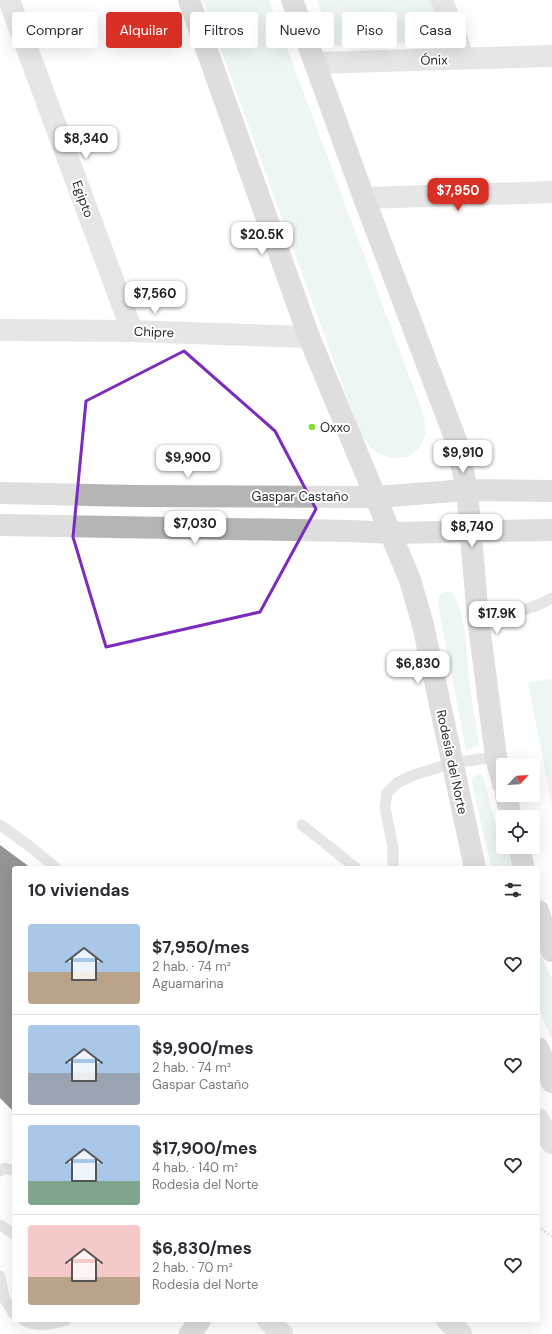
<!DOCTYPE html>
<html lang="es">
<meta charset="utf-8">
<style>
body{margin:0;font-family:"DM Sans",sans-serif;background:#f2f2f3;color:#2b2b33;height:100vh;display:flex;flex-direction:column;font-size:15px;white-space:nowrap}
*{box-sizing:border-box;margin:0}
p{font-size:13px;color:#7c7c81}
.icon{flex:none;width:22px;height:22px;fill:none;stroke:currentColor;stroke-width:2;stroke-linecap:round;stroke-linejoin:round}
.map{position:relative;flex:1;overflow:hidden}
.side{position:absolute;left:12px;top:866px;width:528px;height:456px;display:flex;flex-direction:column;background:#fff;border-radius:4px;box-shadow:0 4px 16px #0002}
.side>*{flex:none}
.banner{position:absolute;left:12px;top:12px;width:528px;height:36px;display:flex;gap:8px}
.needle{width:26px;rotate:65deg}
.fabs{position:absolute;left:496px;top:758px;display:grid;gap:8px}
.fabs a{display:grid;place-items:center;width:44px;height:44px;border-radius:4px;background:#fff;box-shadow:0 4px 16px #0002;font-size:20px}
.price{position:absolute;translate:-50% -34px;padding:0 9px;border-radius:8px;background:#fff;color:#222;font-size:13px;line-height:26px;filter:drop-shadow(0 1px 2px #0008)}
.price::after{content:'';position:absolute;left:50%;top:24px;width:12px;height:9px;margin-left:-6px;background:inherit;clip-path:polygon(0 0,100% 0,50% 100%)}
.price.active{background:#d93025;color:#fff}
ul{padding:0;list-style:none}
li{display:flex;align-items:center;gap:12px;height:100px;padding:0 16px}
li+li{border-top:1px solid #e1e1e2}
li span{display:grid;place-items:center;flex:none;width:112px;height:80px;border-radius:4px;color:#555}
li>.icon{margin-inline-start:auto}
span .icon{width:48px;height:48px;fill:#fffc;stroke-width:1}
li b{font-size:17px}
h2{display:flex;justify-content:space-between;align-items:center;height:48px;padding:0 16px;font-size:17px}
.tag{padding:0 14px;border-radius:4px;background:#fff;box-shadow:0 4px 16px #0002;font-size:14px;line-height:36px}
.tag.active{background:#d93025;color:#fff}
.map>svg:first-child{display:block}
.green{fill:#d9e8e9}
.building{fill:#121212}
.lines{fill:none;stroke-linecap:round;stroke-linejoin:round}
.path{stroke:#c5c5c5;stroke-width:2.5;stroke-dasharray:2 2;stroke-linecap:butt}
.lane{stroke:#c8c8c8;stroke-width:11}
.street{stroke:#c8c8c8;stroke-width:22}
.secondary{stroke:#b5b5b5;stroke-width:22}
.marked{fill:none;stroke:#7b2cbf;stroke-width:3;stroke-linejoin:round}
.poi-dot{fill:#84dc34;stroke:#fff;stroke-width:1.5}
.labels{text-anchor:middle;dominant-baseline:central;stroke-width:4;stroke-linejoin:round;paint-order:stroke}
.street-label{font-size:13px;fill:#2b2b2b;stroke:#fff}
.poi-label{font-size:13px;fill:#2b2b2b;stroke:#fff;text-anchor:start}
</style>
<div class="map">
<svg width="552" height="1334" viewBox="0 0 552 1334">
<rect width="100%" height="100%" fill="#fff"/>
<path class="green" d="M 203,0 L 269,0 L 424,416 L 426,434 L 420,447 L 409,457 L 390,458 L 374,451 L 360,433 Z
M 317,0 L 432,0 L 447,41 L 334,46 Z
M 445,592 L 452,592 C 467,617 466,649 469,677 C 471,700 476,722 479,745 L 466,750 L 438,604 L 439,596 Z
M 552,679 L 552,806 L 528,682 Z
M 478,774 L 481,774 L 483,777 L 499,836 L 503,844 L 503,847 L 505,847 L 510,858 L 513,868 L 491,868 L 472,783 L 472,778 Z
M 538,944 L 543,959 L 552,979 L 552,1040 L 538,1007 Z"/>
<path class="building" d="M 0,845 L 31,868 L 14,868 L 14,1112 L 0,1098 Z"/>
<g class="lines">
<path class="path" d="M 538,1226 L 552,1237"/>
<path class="lane" d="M 478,618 C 503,614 529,612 552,598
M 0,825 L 28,845 L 56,868
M 302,825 L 356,868
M 393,868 L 393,848 L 385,807 L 387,793 L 397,783 L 411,776 L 452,763 L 496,757
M 0,1171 L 5,1168 L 14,1171
M 0,1225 L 14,1234
M 0,1276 L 4,1298 L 14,1314
M 24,1320 C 37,1328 52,1324 66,1320"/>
<path class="street" d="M 9,0 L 132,331
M 442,0 L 464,59
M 315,63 L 552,56
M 364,198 L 552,192
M 0,330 L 132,331 L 309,337
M 538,1119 L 552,1143
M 268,1320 L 282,1334
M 447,1320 L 461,1334"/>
<path class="secondary" d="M 189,0 L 309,337 L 410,580 L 423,625 L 475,868
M 292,0 L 364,198 L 457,443 L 467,490 L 478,618 L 496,757 L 503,784
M 0,493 L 135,496 L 376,497 L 467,490 L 552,491
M 0,525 L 350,531 L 391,533 L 552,530
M 506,795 L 511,817
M 519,847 L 524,868
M 538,911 L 552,951
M 538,1048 L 552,1082
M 190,1334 L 200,1320"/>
</g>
<path d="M0 0H552V1334H0ZM 184,351 L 275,431 L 316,509 L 260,612 L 106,647 L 73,537 L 86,401 Z" fill="#fff" fill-opacity=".55" fill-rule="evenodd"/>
<path class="marked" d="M 184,351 L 275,431 L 316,509 L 260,612 L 106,647 L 73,537 L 86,401 Z"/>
<circle class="poi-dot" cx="312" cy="427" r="4"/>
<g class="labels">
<g class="street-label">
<text transform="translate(434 60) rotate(-1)">Ónix</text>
<text transform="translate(83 199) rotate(70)">Egipto</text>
<text transform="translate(154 332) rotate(2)">Chipre</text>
<text x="300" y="496">Gaspar Castaño</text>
<text transform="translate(452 762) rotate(78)">Rodesia del Norte</text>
</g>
<g class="poi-label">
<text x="320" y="427">Oxxo</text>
</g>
</g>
</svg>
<div class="fabs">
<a><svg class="needle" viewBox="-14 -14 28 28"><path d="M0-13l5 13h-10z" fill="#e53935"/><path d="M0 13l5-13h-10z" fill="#7c7c81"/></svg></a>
<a><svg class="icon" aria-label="locate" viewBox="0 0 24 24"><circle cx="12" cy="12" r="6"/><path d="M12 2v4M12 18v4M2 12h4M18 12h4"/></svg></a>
</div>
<b class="price" style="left:86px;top:160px">$8,340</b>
<b class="price active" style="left:458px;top:212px">$7,950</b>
<b class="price" style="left:262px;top:256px">$20.5K</b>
<b class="price" style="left:155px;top:315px">$7,560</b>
<b class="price" style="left:463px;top:474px">$9,910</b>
<b class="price" style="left:188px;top:479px">$9,900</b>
<b class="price" style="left:195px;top:545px">$7,030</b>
<b class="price" style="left:472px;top:548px">$8,740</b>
<b class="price" style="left:497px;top:635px">$17.9K</b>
<b class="price" style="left:418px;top:685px">$6,830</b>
<div class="banner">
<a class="tag">Comprar</a>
<a class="tag active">Alquilar</a>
<a class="tag">Filtros</a>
<a class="tag">Nuevo</a>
<a class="tag">Piso</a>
<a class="tag">Casa</a>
</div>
<section class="side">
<h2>10 viviendas<svg class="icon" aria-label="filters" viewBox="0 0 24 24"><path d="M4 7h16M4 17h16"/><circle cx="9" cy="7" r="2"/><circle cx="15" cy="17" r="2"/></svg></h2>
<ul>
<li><span style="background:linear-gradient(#a9c7e8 60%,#b9a48a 0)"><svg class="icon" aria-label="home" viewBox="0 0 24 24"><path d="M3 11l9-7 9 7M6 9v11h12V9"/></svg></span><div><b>$7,950/mes</b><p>2 hab. · 74 m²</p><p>Aguamarina</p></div><svg class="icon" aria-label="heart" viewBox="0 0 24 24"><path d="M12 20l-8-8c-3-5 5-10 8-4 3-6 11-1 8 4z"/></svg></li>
<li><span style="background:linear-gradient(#a9c7e8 60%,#9aa5b1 0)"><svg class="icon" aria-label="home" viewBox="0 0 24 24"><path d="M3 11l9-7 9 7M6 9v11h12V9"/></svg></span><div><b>$9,900/mes</b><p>2 hab. · 74 m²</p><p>Gaspar Castaño</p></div><svg class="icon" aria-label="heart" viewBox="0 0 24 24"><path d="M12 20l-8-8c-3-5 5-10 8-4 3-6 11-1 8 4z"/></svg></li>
<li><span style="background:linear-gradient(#a9c7e8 70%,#7fa58c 0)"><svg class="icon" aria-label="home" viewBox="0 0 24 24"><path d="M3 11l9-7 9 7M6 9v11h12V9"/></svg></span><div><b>$17,900/mes</b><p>4 hab. · 140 m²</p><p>Rodesia del Norte</p></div><svg class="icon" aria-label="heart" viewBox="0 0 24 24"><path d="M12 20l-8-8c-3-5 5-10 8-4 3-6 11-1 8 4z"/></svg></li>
<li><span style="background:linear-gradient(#f6c9c9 65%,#b9a48a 0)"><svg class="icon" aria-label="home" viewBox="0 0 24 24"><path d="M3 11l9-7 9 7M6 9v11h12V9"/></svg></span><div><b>$6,830/mes</b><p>2 hab. · 70 m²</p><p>Rodesia del Norte</p></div><svg class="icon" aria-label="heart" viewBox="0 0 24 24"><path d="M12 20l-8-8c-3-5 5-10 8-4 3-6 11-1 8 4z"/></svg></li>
</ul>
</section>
</div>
